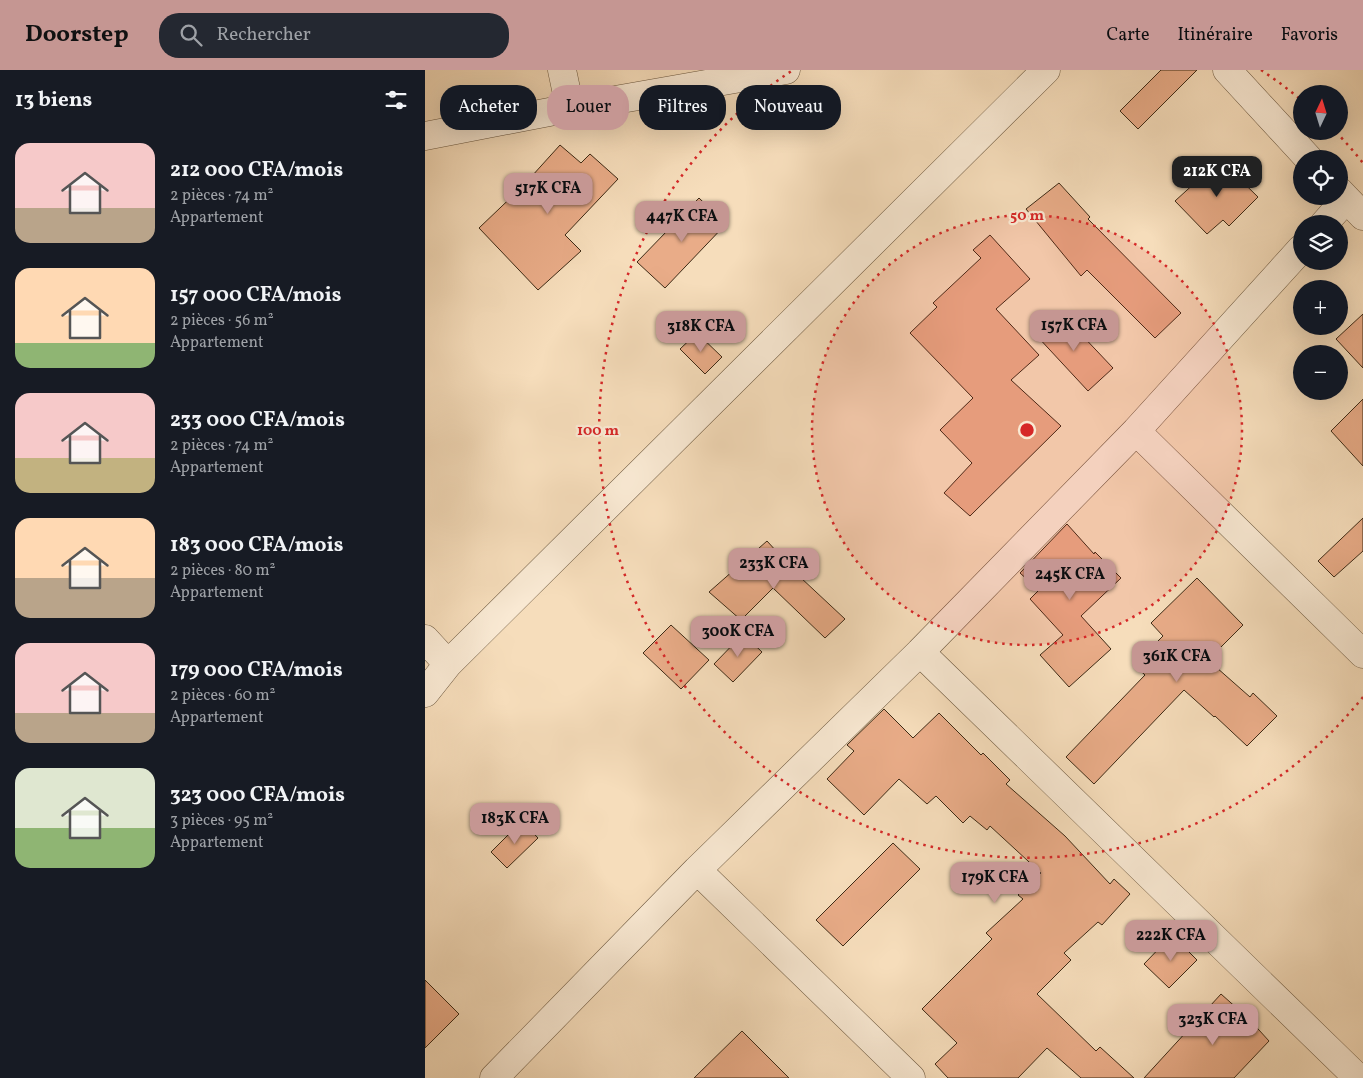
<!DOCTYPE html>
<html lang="fr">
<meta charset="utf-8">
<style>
body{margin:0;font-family:Vollkorn,serif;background:#242831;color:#f1f3f6;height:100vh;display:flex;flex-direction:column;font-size:19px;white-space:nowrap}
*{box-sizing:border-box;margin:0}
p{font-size:16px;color:#9ea1a6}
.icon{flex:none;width:28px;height:28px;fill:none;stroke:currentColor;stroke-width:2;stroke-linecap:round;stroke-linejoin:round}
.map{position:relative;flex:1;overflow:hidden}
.side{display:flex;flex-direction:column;background:#171b24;width:425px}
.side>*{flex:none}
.banner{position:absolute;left:15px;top:15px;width:475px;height:45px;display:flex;gap:10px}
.needle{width:32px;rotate:4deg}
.tools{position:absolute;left:868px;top:15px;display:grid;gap:10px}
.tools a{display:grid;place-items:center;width:55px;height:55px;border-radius:50%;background:#171b24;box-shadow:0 5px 20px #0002;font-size:25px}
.price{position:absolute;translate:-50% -42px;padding:0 11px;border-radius:10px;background:#c59692;color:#111;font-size:16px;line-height:32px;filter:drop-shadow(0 1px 2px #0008)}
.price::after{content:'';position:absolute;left:50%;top:30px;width:15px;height:11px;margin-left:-8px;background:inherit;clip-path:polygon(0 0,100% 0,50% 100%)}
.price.active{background:#222;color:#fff}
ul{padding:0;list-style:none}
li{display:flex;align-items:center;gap:15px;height:125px;padding:0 15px}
li span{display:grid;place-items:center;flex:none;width:140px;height:100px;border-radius:15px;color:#555}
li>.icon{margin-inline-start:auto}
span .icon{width:60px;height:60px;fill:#fffc;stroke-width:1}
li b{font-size:21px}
h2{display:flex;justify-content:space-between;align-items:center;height:60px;padding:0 15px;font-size:21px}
.chip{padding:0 18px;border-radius:20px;background:#171b24;box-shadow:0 5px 20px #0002;font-size:18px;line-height:45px}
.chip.active{background:#c59692;color:#111}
header{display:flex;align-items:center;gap:30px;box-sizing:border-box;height:70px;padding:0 25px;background:#c59692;color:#111}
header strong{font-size:24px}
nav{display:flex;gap:28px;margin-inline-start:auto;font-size:18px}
.search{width:350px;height:45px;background:#242831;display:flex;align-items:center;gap:12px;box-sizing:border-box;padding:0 18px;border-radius:20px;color:#9ea1a6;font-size:19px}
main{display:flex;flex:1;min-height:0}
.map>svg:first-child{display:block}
.building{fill:#e9ac88;stroke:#3d2a15}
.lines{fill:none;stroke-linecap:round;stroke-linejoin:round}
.minor-casing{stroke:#6b573e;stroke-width:29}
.minor{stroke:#f9e9d3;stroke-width:28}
.ring{fill:none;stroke:#d62828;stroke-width:2.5;stroke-dasharray:2.5 5}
.centre{fill:#d62828;stroke:#f9e9d3;stroke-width:2.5}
.ring-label{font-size:15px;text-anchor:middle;font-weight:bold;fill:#d62828;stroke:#f9e9d3;stroke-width:4.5;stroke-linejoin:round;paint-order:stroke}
</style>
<header>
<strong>Doorstep</strong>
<div class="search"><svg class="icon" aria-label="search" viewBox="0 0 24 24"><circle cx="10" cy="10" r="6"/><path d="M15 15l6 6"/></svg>Rechercher</div>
<nav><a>Carte</a><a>Itinéraire</a><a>Favoris</a></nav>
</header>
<main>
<section class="side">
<h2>13 biens<svg class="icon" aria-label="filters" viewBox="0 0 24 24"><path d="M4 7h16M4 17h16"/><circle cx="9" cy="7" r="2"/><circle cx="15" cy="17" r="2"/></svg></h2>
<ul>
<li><span style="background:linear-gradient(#f6c9c9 65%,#b9a48a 0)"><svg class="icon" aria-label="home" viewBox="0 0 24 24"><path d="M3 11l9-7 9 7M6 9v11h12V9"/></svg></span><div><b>212 000 CFA/mois</b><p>2 pièces · 74 m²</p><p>Appartement</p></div></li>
<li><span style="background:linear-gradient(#ffd9b3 75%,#8fb573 0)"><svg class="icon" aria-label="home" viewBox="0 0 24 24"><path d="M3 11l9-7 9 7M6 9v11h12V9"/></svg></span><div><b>157 000 CFA/mois</b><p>2 pièces · 56 m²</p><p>Appartement</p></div></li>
<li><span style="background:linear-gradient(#f6c9c9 65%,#c2b280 0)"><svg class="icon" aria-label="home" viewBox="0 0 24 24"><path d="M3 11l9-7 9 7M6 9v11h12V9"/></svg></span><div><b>233 000 CFA/mois</b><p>2 pièces · 74 m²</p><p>Appartement</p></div></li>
<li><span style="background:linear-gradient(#ffd9b3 60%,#b9a48a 0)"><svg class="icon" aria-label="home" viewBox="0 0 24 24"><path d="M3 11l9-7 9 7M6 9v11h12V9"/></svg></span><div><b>183 000 CFA/mois</b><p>2 pièces · 80 m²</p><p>Appartement</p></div></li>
<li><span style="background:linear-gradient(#f6c9c9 70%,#b9a48a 0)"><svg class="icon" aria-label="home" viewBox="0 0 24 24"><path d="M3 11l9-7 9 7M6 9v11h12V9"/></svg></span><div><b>179 000 CFA/mois</b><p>2 pièces · 60 m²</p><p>Appartement</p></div></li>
<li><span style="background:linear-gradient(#dfe7d0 60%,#8fb573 0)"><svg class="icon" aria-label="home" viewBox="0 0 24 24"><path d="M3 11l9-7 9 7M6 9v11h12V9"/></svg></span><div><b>323 000 CFA/mois</b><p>3 pièces · 95 m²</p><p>Appartement</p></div></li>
</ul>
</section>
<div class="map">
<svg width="938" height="1008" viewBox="0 0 938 1008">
<rect width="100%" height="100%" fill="#f6ddbb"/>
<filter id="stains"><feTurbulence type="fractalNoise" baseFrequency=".004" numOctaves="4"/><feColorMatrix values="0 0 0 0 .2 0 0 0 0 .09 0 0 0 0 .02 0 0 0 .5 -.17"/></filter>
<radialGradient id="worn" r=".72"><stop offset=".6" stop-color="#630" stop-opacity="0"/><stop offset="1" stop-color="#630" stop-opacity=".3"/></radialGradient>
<path class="building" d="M 736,0 L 772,0 L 713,59 L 695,41 Z
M 135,75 L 156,93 L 165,84 L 193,109 L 140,165 L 156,181 L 113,220 L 54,158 L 97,117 Z
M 795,90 L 833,127 L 804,156 L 798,150 L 782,164 L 750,131 Z
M 634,113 L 665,147 L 663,149 L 756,243 L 730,268 L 662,200 L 656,206 L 601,139 Z
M 274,128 L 301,154 L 240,218 L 212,192 Z
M 565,165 L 605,209 L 571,239 L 614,285 L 586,310 L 636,356 L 545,446 L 519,423 L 547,393 L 515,360 L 548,328 L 485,263 L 512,237 L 508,233 L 556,188 L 548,180 Z
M 635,242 L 688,298 L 663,321 L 611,265 Z
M 938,244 L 938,298 L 911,269 Z
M 272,263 L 297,287 L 280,304 L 255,279 Z
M 938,329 L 938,396 L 906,361 Z
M 938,448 L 938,481 L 909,507 L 893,491 Z
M 642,454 L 669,484 L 670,482 L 696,508 L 656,546 L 686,579 L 644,617 L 615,585 L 638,565 L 605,529 L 614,520 L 595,503 Z
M 342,471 L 375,507 L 420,549 L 400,568 L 348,518 L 316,550 L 284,522 Z
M 772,508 L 818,555 L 783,590 L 825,627 L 828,623 L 852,646 L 822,676 L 790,646 L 789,647 L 759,620 L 669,714 L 641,687 L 720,605 L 709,595 L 738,566 L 726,553 Z
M 246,555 L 284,590 L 256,619 L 218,583 Z
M 318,564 L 337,582 L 308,612 L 289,594 Z
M 459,639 L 488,668 L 514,643 L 556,685 L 558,683 L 585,710 L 581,714 L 640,766 L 685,814 L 689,809 L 705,824 L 677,855 L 673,852 L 639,883 L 646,890 L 612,924 L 671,981 L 675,977 L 709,1008 L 656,1008 L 622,978 L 593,1008 L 523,1008 L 510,994 L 532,973 L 497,939 L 567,869 L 561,863 L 598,829 L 593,825 L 616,803 L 565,756 L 562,760 L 545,746 L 538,753 L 511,726 L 502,734 L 474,709 L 439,745 L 402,709 L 429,681 L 422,675 Z
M 97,751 L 113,768 L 82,798 L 66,782 Z
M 468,773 L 495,799 L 418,876 L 391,850 Z
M 747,865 L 772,890 L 744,918 L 719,894 Z
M 0,910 L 34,944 L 0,978 Z
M 796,924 L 824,949 L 844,971 L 809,1008 L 719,1008 Z
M 317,961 L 364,1008 L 269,1008 Z"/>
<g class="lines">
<g class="minor-casing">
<path id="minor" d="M 137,0 L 145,38
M 802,0 L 884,89
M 0,66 L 145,38 L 361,0
M 914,121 L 938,146
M 899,154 L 921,129
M 711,361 L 938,584
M 0,569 L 23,594
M 495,582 L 933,1008
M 0,623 L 23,594 L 621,0
M 272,800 L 486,1008
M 69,1008 L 272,800 L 495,582 L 711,361 L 876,179"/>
</g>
<use href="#minor" class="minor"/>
</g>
<circle cx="602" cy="360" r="215" fill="#d62828" fill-opacity=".12"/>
<g class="ring">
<circle cx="602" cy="360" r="215"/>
<path d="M938 627A429 429 0 1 1 368 0M836 0A429 429 0 0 1 875 29M911 62A429 429 0 0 1 938 93"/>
</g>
<circle cx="602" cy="360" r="8" class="centre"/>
<g class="ring-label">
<text x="602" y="150">50 m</text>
<text x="173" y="365">100 m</text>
</g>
<rect width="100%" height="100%" filter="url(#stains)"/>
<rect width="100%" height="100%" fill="url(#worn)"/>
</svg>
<div class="tools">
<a><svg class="needle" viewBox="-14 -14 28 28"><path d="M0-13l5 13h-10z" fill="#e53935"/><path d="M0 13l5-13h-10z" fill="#9ea1a6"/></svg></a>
<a><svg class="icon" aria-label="locate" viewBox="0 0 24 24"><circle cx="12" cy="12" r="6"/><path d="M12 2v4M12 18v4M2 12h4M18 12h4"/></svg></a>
<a><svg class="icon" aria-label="layers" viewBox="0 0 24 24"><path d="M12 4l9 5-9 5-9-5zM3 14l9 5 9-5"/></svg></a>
<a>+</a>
<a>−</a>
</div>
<b class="price active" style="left:792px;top:128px">212K CFA</b>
<b class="price" style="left:123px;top:145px">517K CFA</b>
<b class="price" style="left:257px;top:173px">447K CFA</b>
<b class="price" style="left:649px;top:282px">157K CFA</b>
<b class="price" style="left:276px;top:283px">318K CFA</b>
<b class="price" style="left:349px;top:520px">233K CFA</b>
<b class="price" style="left:645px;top:531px">245K CFA</b>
<b class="price" style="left:313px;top:588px">300K CFA</b>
<b class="price" style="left:752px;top:613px">361K CFA</b>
<b class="price" style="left:90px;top:775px">183K CFA</b>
<b class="price" style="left:570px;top:834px">179K CFA</b>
<b class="price" style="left:746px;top:892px">222K CFA</b>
<b class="price" style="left:788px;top:976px">323K CFA</b>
<div class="banner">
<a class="chip">Acheter</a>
<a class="chip active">Louer</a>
<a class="chip">Filtres</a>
<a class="chip">Nouveau</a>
</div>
</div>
</main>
